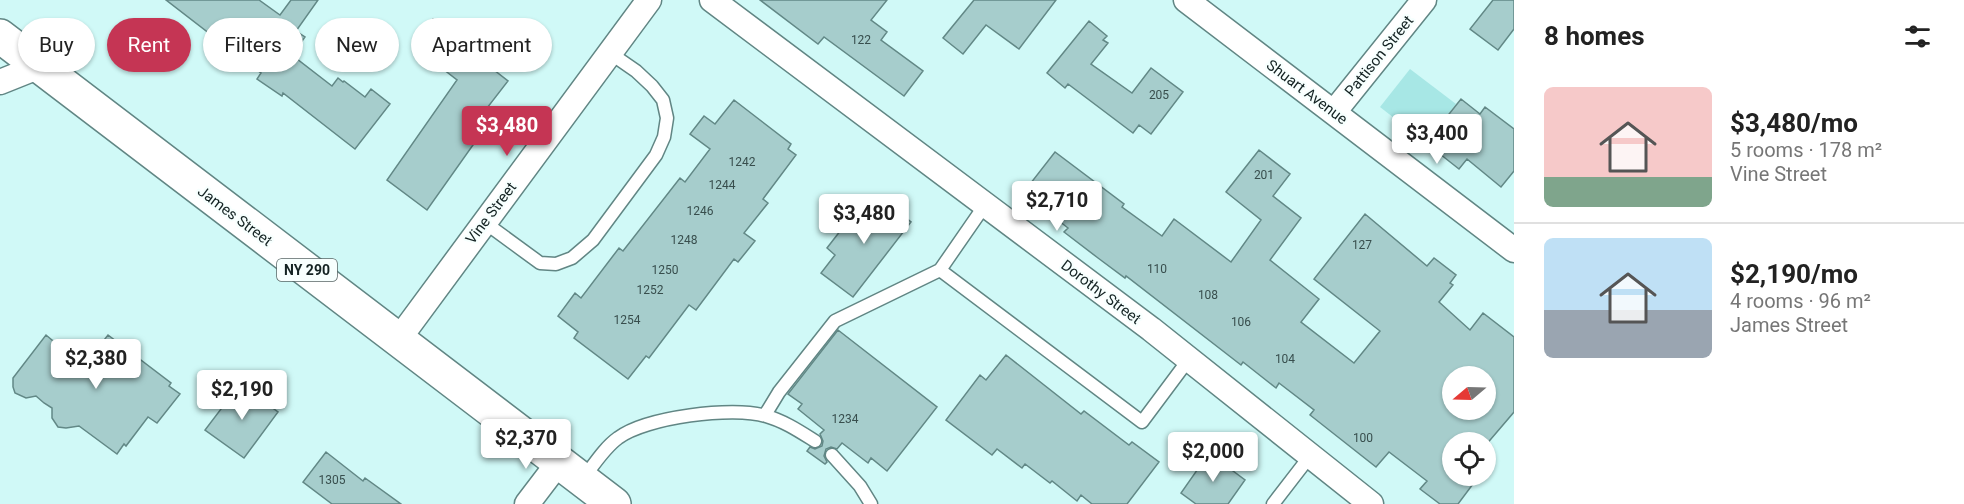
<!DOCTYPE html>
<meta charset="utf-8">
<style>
body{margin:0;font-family:Roboto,sans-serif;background:#f6f6f6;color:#222;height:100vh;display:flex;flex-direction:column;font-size:22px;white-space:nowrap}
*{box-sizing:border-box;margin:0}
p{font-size:20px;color:#767676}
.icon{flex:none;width:33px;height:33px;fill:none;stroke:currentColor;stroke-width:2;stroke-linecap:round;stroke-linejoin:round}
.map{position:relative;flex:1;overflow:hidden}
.drawer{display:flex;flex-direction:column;background:#fff;width:450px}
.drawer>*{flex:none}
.top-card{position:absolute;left:18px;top:18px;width:570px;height:54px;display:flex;gap:12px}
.needle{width:39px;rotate:251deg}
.tools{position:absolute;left:1442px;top:366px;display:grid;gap:12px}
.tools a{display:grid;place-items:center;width:54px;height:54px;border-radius:50%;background:#fff;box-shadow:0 2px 4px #0004;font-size:30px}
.price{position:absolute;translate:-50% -51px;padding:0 14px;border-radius:6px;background:#fff;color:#222;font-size:20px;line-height:39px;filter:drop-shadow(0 2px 3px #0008)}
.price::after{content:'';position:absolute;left:50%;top:36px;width:18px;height:14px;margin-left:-9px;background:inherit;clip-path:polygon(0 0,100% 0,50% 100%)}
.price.on{background:#c53554;color:#fff}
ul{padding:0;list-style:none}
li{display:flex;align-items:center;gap:18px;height:150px;padding:0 30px}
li+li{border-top:2px solid #e0e0e0}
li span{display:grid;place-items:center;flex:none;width:168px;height:120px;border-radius:9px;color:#555}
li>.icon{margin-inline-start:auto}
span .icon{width:72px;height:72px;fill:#fffc;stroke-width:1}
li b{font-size:26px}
h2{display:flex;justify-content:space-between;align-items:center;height:72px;padding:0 30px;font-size:26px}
.chip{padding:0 21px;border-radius:27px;background:#fff;box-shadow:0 2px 4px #0004;font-size:21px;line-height:54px}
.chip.on{background:#c53554;color:#fff}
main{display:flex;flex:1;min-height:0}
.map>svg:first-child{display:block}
.green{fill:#a7e7e5}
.building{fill:#a6cdcc;stroke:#628886;stroke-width:1.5;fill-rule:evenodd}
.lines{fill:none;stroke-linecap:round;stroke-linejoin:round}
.service-casing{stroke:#618684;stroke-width:15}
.minor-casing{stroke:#618684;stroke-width:27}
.primary-casing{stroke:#618684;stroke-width:36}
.service{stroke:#fff;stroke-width:12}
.minor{stroke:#fff;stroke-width:24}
.primary{stroke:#fff;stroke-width:33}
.labels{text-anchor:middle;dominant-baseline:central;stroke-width:4.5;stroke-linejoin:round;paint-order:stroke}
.number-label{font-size:12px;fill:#384e4d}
.shield{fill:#f7fffe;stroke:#586565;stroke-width:1.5}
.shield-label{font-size:14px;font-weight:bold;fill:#142323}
.street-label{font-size:15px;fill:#142323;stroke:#f7fffe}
</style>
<main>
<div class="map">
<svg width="1514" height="504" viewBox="0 0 1514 504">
<rect width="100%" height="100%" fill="#d0f9f7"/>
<path class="green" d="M 1410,69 L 1456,104 L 1426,143 L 1380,107 Z"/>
<path class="building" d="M 166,0 L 259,0 L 280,15 L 291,0 L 318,0 L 296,31 L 305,37 L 292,55 L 332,86 L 338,78 L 343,82 L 344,81 L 365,97 L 371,89 L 390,104 L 355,149 L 283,93 L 282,96 L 257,79 L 261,73 L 218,43 L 219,41 Z
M 760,0 L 887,0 L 871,20 L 887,32 L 881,40 L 923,71 L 904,96 L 824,37 L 818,44 Z
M 974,0 L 1056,0 L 1019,49 L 986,25 L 963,54 L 943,38 Z
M 1493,0 L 1514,0 L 1514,29 L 1498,50 L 1470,29 Z
M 433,19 L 455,36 L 453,38 L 508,81 L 463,139 L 473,145 L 427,210 L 387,180 L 457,80 L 412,45 Z
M 1089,21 L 1107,36 L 1103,40 L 1108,43 L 1091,64 L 1132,93 L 1151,68 L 1183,92 L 1151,134 L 1139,125 L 1133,133 L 1068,84 L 1065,88 L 1047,73 Z
M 1461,99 L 1480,114 L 1485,107 L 1514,129 L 1514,171 L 1501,187 L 1467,159 L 1459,169 L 1426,143 Z
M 734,100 L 791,144 L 788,149 L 796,155 L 763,199 L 768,203 L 744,233 L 755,241 L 738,262 L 734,259 L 696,310 L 689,305 L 649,358 L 646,356 L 628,379 L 574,338 L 578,332 L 558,316 L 575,293 L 581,298 L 619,248 L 623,251 L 680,178 L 685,182 L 710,149 L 690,134 L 704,116 L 715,124 Z
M 1259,150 L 1290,174 L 1273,196 L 1301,218 L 1270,260 L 1319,299 L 1301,322 L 1354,363 L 1380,331 L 1314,279 L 1365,214 L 1427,266 L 1434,258 L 1456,275 L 1450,283 L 1453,285 L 1439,302 L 1470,330 L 1483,313 L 1514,337 L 1514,412 L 1485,446 L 1485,442 L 1452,442 L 1452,476 L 1479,476 L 1458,504 L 1440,504 L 1420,489 L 1427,481 L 1389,452 L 1376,467 L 1310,415 L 1314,410 L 1279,383 L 1276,388 L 1243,362 L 1241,365 L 1126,276 L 1125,278 L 1098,258 L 1064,232 L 1068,228 L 1023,193 L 1055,152 L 1124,204 L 1122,207 L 1162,236 L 1174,219 L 1231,262 L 1261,220 L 1226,192 ZM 1452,376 L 1485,376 L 1485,410 L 1452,410 Z
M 878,196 L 911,222 L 853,297 L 821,273 L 835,255 L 827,248 L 858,208 L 865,213 Z
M 838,330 L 937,407 L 887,471 L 871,458 L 868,463 L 842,443 L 837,449 L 831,447 L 826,449 L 824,456 L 827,462 L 825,464 L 807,451 L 810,447 L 815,449 L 822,446 L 823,441 L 820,434 L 824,430 L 798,409 L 802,404 L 788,394 Z
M 46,335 L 58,345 L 60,341 L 87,362 L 108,335 L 171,383 L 169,386 L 180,394 L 157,423 L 148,417 L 126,446 L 124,444 L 117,454 L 79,426 L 66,428 L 58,427 L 52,418 L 52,408 L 44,403 L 36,396 L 26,398 L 15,393 L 13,387 L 13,378 Z
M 1006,355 L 1081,414 L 1084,411 L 1129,445 L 1132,442 L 1159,462 L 1127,504 L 1092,504 L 1081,495 L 1077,501 L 1052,481 L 1050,483 L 1025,464 L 1022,468 L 997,449 L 992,455 L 946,420 L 980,375 L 986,380 Z
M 240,384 L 278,412 L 244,458 L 205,430 Z
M 326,452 L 363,481 L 365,478 L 401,504 L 332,504 L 303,482 Z
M 1209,453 L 1245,480 L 1228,504 L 1196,504 L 1181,493 Z"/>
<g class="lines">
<g class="service-casing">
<path id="service" d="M 484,222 L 540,263 L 556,264 L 572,258 L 593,240 L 656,155 L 664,137 L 667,118 L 663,100 L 652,86 L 636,71 L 610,53
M 940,270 L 1142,422 L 1189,359
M 765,415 L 779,392 L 835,321 L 940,270 L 985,205
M 832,455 L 860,486 L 871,504
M 582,480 C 593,466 604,448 618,438 C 646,417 733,406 766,416 C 784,421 799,431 815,441
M 1273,504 L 1310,456"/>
</g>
<g class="minor-casing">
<path id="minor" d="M 712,0 L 1151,329 L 1371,504
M 1186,0 L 1514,250
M 0,82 L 40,66
M 1334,112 L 1424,0
M 398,340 L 649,0
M 527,504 L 559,462"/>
</g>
<g class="primary-casing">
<path id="primary" d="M 0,36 L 614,504"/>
</g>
<use href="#service" class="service"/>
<use href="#minor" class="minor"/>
<use href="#primary" class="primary"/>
</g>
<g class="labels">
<g class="number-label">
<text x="861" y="40">122</text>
<text x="1159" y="95">205</text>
<text x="742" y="162">1242</text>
<text x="1264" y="175">201</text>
<text x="722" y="185">1244</text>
<text x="700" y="211">1246</text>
<text x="684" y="240">1248</text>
<text x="1362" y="245">127</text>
<text x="1157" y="269">110</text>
<text x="665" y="270">1250</text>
<text x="650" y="290">1252</text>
<text x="1208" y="295">108</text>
<text x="627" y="320">1254</text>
<text x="1241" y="322">106</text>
<text x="1285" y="359">104</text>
<text x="845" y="419">1234</text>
<text x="1363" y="438">100</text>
<text x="332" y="480">1305</text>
</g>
<rect class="shield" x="277" y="259" width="60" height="22" rx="4.5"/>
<g class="shield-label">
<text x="307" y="270">NY 290</text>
</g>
<g class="street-label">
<text transform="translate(1379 56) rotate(-51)">Pattison Street</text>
<text transform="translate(1307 92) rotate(37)">Shuart Avenue</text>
<text transform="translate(491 213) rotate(-53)">Vine Street</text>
<text transform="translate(235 216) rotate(37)">James Street</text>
<text transform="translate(1101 292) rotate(37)">Dorothy Street</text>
</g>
</g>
</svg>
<div class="tools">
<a><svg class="needle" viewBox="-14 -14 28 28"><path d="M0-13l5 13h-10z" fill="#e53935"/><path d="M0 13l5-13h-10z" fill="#767676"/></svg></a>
<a><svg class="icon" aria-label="locate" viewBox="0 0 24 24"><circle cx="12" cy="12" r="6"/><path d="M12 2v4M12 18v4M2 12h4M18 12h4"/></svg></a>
</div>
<b class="price on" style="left:507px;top:157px">$3,480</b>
<b class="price" style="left:1437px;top:165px">$3,400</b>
<b class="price" style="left:1057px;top:232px">$2,710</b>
<b class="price" style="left:864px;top:245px">$3,480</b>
<b class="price" style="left:96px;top:390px">$2,380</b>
<b class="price" style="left:242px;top:421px">$2,190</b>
<b class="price" style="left:526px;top:470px">$2,370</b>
<b class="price" style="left:1213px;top:483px">$2,000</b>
<div class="top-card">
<a class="chip">Buy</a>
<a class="chip on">Rent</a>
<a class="chip">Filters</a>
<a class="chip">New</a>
<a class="chip">Apartment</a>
</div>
</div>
<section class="drawer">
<h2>8 homes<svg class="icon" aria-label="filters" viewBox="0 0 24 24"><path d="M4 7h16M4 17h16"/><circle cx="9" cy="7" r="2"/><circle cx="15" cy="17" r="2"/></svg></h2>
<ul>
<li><span style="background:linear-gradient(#f6c9c9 75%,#7fa58c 0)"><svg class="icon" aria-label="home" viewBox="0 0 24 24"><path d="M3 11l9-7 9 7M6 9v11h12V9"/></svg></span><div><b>$3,480/mo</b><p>5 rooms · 178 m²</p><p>Vine Street</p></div></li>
<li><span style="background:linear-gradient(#bfe0f5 60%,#9aa5b1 0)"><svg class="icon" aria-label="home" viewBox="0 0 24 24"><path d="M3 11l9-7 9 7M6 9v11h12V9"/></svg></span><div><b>$2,190/mo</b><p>4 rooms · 96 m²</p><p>James Street</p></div></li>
</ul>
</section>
</main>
